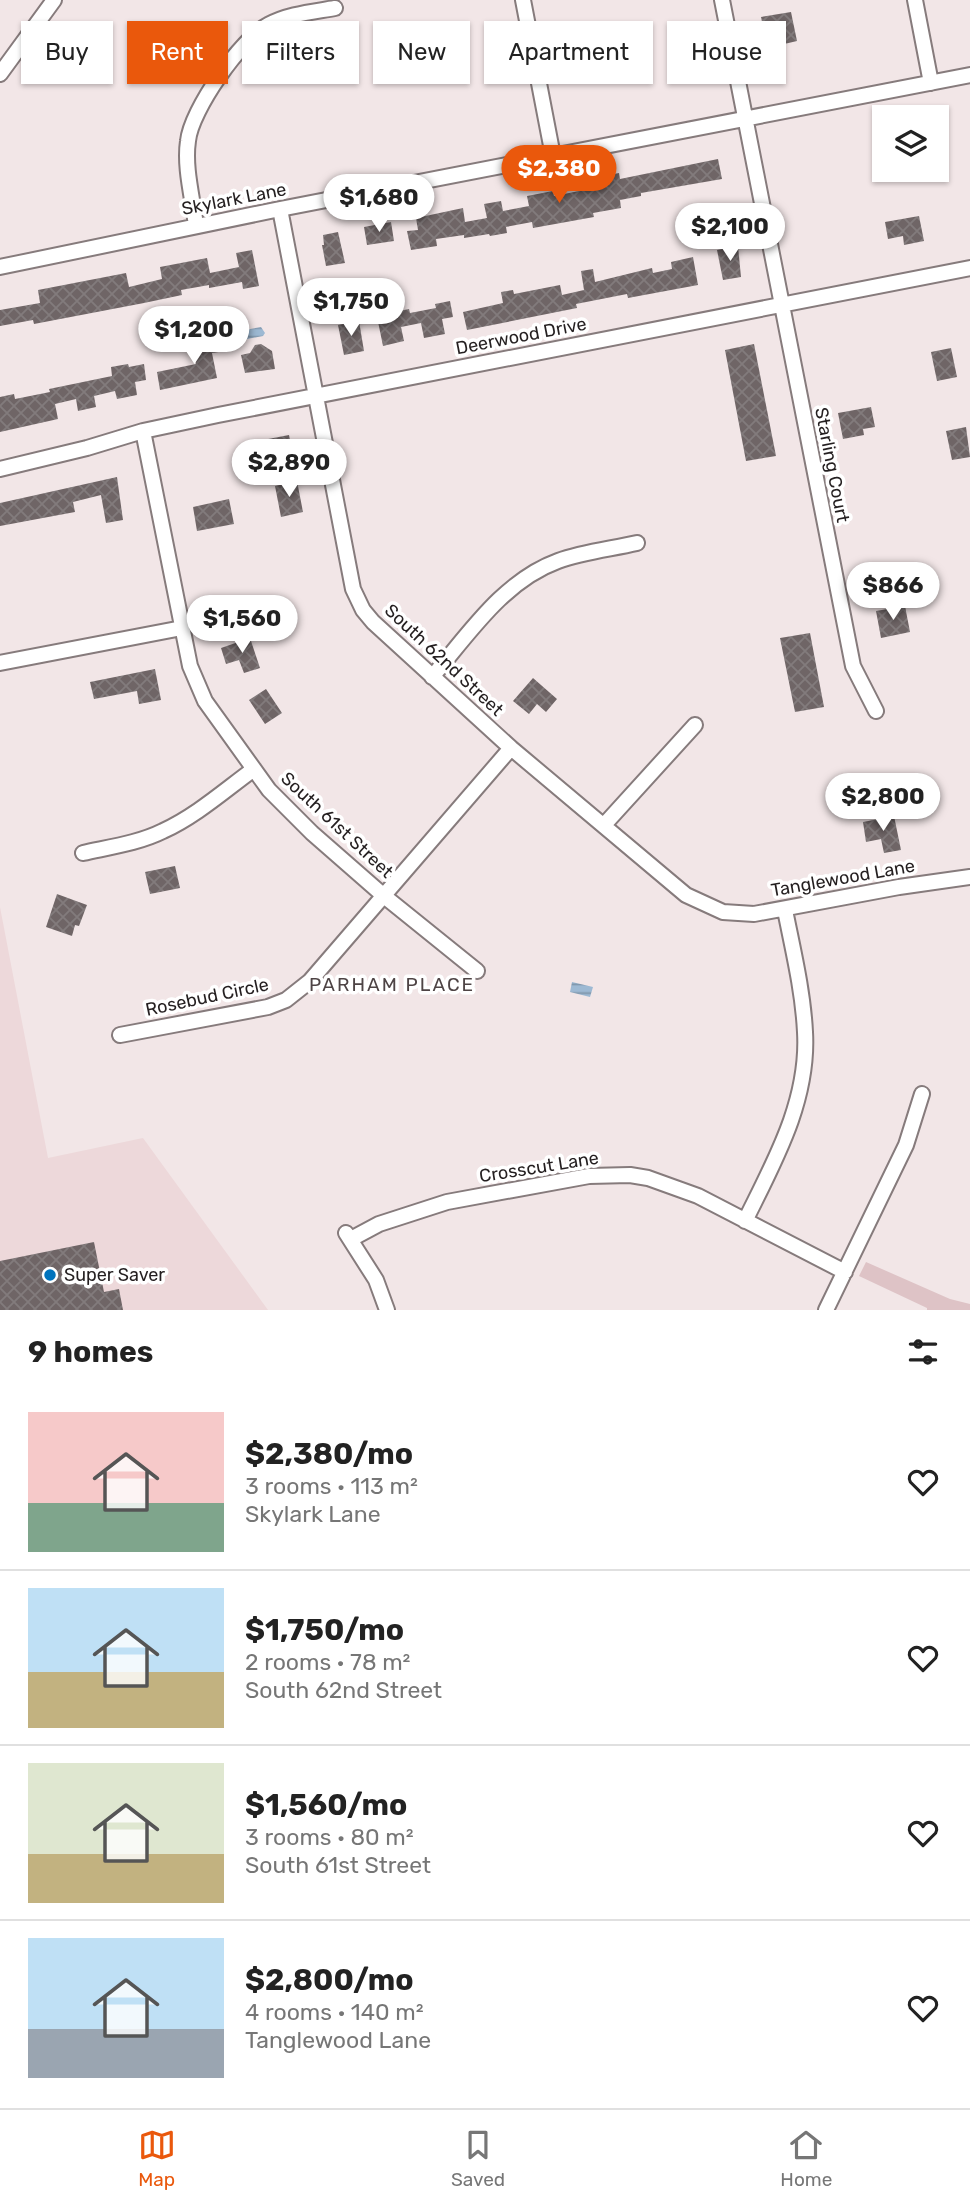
<!DOCTYPE html>
<meta charset="utf-8">
<style>
body{margin:0;font-family:Rubik,sans-serif;background:#f6f6f6;color:#222;height:100vh;display:flex;flex-direction:column;font-size:26px;white-space:nowrap}
*{box-sizing:border-box;margin:0}
p{font-size:23px;color:#767676}
.icon{flex:none;width:38px;height:38px;fill:none;stroke:currentColor;stroke-width:2;stroke-linecap:round;stroke-linejoin:round}
.map{position:relative;height:1310px;overflow:hidden}
.sheet{display:flex;flex-direction:column;background:#fff;flex:1}
.sheet>*{flex:none}
.top-card{position:absolute;left:21px;top:21px;width:929px;height:63px;display:flex;gap:14px}
.buttons{position:absolute;left:872px;top:105px;display:grid;gap:14px}
.buttons a{display:grid;place-items:center;width:77px;height:77px;border-radius:0px;background:#fff;box-shadow:0 2px 5px #0004;font-size:35px}
.price{position:absolute;translate:-50% -60px;padding:0 16px;border-radius:24px;background:#fff;color:#222;font-size:23px;line-height:46px;filter:drop-shadow(0 2px 4px #0008)}
.price::after{content:'';position:absolute;left:50%;top:42px;width:21px;height:16px;margin-left:-10px;background:inherit;clip-path:polygon(0 0,100% 0,50% 100%)}
.price.selected{background:#ea580c;color:#fff}
ul{padding:0;list-style:none}
li{display:flex;align-items:center;gap:21px;height:175px;padding:0 28px}
li+li{border-top:2px solid #e0e0e0}
li span{display:grid;place-items:center;flex:none;width:196px;height:140px;border-radius:0px;color:#555}
li>.icon{margin-inline-start:auto}
span .icon{width:84px;height:84px;fill:#fffc;stroke-width:1}
li b{font-size:30px}
h2{display:flex;justify-content:space-between;align-items:center;height:84px;padding:0 28px;font-size:30px}
.pill{padding:0 24px;border-radius:0px;background:#fff;box-shadow:0 2px 5px #0004;font-size:24px;line-height:63px}
.pill.selected{background:#ea580c;color:#fff}
.tab-bar{display:flex;justify-content:space-around;align-items:center;height:98px;border-top:2px solid #e0e0e0;background:#fff;font-size:19px;color:#767676}
.tab-bar a{display:grid;justify-items:center;gap:4px}
.tab-bar .selected{color:#ea580c}
.map>svg:first-child{display:block}
.built{fill:#edd8da}
.green{fill:#dec3c6}
.water{fill:url(#water-rules)}
.building{fill:url(#building-cross-hatch)}
.lines{fill:none;stroke-linecap:round;stroke-linejoin:round}
.street-casing{stroke:#867b7c;stroke-width:18}
.street{stroke:#fff;stroke-width:14}
.poi-dot{fill:#0073bd;stroke:#fff;stroke-width:2.5}
.labels{text-anchor:middle;dominant-baseline:central;stroke-width:7;stroke-linejoin:round;paint-order:stroke}
.street-label{font-size:18px;fill:#241f20;stroke:#fff}
.poi-label{font-size:18px;fill:#241f20;stroke:#fff;text-anchor:start}
.neighbourhood-label{font-size:19px;letter-spacing:2px;fill:#4e4445;stroke:#fff}
</style>
<div class="map">
<svg width="970" height="1310" viewBox="0 0 970 1310">
<defs>
<pattern id="water-rules" width="6" height="5" patternUnits="userSpaceOnUse" patternTransform="scale(1.75)"><rect width="6" height="5" fill="#9db9d3"/><path d="M0 2.5h6" fill="none" stroke="#8096ab"/></pattern>
<pattern id="building-cross-hatch" width="8" height="8" patternUnits="userSpaceOnUse" patternTransform="scale(1.75)"><rect width="8" height="8" fill="#6f6566"/><path d="M0 0l8 8M0 8l8-8" fill="none" stroke="#827b7c"/></pattern>
</defs>
<rect width="100%" height="100%" fill="#f2e6e7"/>
<path class="built" d="M 0,907 L 48,1158 L 143,1138 L 268,1310 L 0,1310 Z"/>
<path class="green" d="M 866,1262 L 950,1299 L 970,1304 L 970,1310 L 927,1310 L 927,1308 L 859,1276 Z"/>
<path class="water" d="M 261,327 L 265,333 L 263,336 L 247,339 L 244,337 L 245,330 Z
M 572,982 L 593,987 L 590,997 L 570,992 Z"/>
<path class="building" d="M 791,12 L 797,41 L 780,45 L 777,29 L 764,32 L 761,17 Z
M 718,159 L 722,179 L 641,193 L 641,196 L 620,200 L 621,208 L 593,213 L 594,217 L 533,228 L 532,222 L 506,227 L 507,233 L 490,236 L 489,234 L 464,238 L 464,235 L 436,239 L 437,246 L 411,250 L 407,231 L 418,230 L 416,218 L 463,208 L 465,222 L 487,218 L 484,204 L 501,201 L 503,211 L 529,206 L 527,196 L 553,191 L 554,196 L 579,191 L 578,186 L 605,181 L 604,176 L 619,173 L 620,179 Z
M 919,216 L 924,241 L 904,245 L 903,236 L 888,239 L 885,222 Z
M 391,222 L 394,241 L 367,245 L 364,227 Z
M 338,232 L 345,263 L 326,266 L 322,245 L 324,245 L 323,235 Z
M 738,246 L 741,277 L 723,280 L 717,250 Z
M 252,250 L 259,286 L 243,289 L 242,282 L 209,288 L 209,285 L 181,290 L 182,295 L 144,303 L 34,324 L 33,320 L 0,326 L 0,310 L 40,303 L 38,290 L 126,273 L 129,287 L 162,279 L 160,267 L 207,258 L 210,273 L 239,267 L 236,253 Z
M 693,257 L 698,285 L 628,298 L 627,294 L 576,304 L 577,308 L 467,330 L 463,312 L 503,303 L 501,292 L 513,290 L 514,294 L 560,285 L 562,295 L 584,290 L 581,271 L 593,269 L 595,282 L 652,268 L 653,273 L 672,269 L 671,262 Z
M 450,301 L 453,317 L 442,319 L 445,334 L 424,338 L 421,323 L 401,327 L 404,341 L 383,346 L 375,307 L 388,305 L 389,313 L 409,309 L 410,313 L 436,308 L 435,304 Z
M 359,321 L 364,351 L 344,355 L 338,325 Z
M 222,336 L 225,351 L 212,353 L 217,378 L 160,390 L 157,372 L 196,364 L 193,350 L 197,349 L 195,341 Z
M 261,344 L 272,351 L 275,369 L 245,373 L 241,355 L 250,353 L 255,345 Z
M 754,344 L 776,456 L 746,461 L 725,350 Z
M 951,348 L 957,377 L 937,381 L 931,352 Z
M 128,364 L 129,367 L 144,364 L 146,380 L 135,382 L 137,395 L 117,399 L 115,391 L 94,396 L 96,407 L 78,411 L 76,399 L 55,404 L 58,419 L 0,432 L 0,397 L 14,394 L 15,399 L 50,392 L 49,389 L 112,376 L 111,367 Z
M 871,407 L 875,427 L 863,429 L 864,435 L 843,439 L 838,413 Z
M 966,427 L 970,457 L 952,460 L 946,431 Z
M 289,435 L 294,459 L 258,466 L 253,442 Z
M 117,477 L 123,520 L 106,523 L 101,495 L 73,502 L 75,512 L 0,526 L 0,503 Z
M 297,481 L 303,512 L 281,517 L 275,486 Z
M 229,499 L 234,524 L 197,531 L 193,507 Z
M 905,606 L 910,632 L 881,638 L 876,611 Z
M 810,633 L 824,707 L 795,712 L 780,638 Z
M 250,638 L 260,668 L 244,673 L 239,660 L 226,664 L 221,648 Z
M 155,669 L 161,700 L 139,704 L 137,691 L 94,699 L 90,682 Z
M 533,678 L 557,699 L 546,712 L 537,704 L 529,714 L 513,701 Z
M 266,689 L 282,713 L 265,724 L 249,700 Z
M 894,816 L 901,850 L 884,853 L 881,839 L 866,842 L 863,822 Z
M 175,866 L 180,888 L 150,894 L 145,872 Z
M 57,894 L 87,905 L 79,926 L 75,925 L 72,936 L 46,927 Z
M 94,1242 L 104,1292 L 119,1289 L 123,1310 L 0,1310 L 0,1261 Z"/>
<g class="lines">
<g class="street-casing">
<path id="street" d="M 523,0 L 553,156
M 722,0 L 853,666 L 876,711
M 915,0 L 931,83
M 0,74 L 54,0
M 280,209 L 353,589 L 363,610 L 373,622 L 511,748 L 686,895 L 723,912 L 754,914 L 899,887 L 970,877
M 196,226 C 193,199 184,168 188,141 C 191,110 241,39 268,25 C 288,14 312,12 335,8
M 0,267 L 280,209 L 970,75
M 143,431 L 190,666 L 205,701 L 269,790 L 312,833 L 384,896 L 477,971
M 0,469 L 87,448 L 143,431 L 218,415 L 970,268
M 0,663 L 182,628
M 432,677 C 468,635 503,581 558,561 C 583,552 611,549 637,543
M 604,825 L 695,725
M 83,853 C 110,847 139,843 163,831 C 196,816 225,790 254,769
M 120,1035 L 268,1007 L 286,1000 L 310,981 L 511,748
M 745,1221 C 774,1162 809,1101 805,1032 C 803,991 793,950 785,910
M 346,1233 L 376,1280 L 387,1310
M 351,1239 L 379,1224 L 447,1202 L 589,1176 L 630,1175 L 648,1178 L 698,1196 L 845,1272
M 826,1310 L 906,1145 L 922,1094"/>
</g>
<use href="#street" class="street"/>
</g>
<circle class="poi-dot" cx="50" cy="1275" r="7"/>
<g class="labels">
<g class="street-label">
<text transform="translate(234 199) rotate(-11)">Skylark Lane</text>
<text transform="translate(521 336) rotate(-11)">Deerwood Drive</text>
<text transform="translate(832 465) rotate(79)">Starling Court</text>
<text transform="translate(444 660) rotate(43)">South 62nd Street</text>
<text transform="translate(337 825) rotate(43)">South 61st Street</text>
<text transform="translate(843 878) rotate(-10)">Tanglewood Lane</text>
<text transform="translate(207 997) rotate(-12)">Rosebud Circle</text>
<text transform="translate(539 1167) rotate(-9)">Crosscut Lane</text>
</g>
<g class="poi-label">
<text x="64" y="1275">Super Saver</text>
</g>
<g class="neighbourhood-label">
<text x="392" y="984">PARHAM PLACE</text>
</g>
</g>
</svg>
<div class="buttons">
<a><svg class="icon" aria-label="layers" viewBox="0 0 24 24"><path d="M12 4l9 5-9 5-9-5zM3 14l9 5 9-5"/></svg></a>
</div>
<b class="price selected" style="left:559px;top:205px">$2,380</b>
<b class="price" style="left:379px;top:234px">$1,680</b>
<b class="price" style="left:730px;top:263px">$2,100</b>
<b class="price" style="left:351px;top:338px">$1,750</b>
<b class="price" style="left:194px;top:366px">$1,200</b>
<b class="price" style="left:289px;top:499px">$2,890</b>
<b class="price" style="left:893px;top:622px">$866</b>
<b class="price" style="left:242px;top:655px">$1,560</b>
<b class="price" style="left:883px;top:833px">$2,800</b>
<div class="top-card">
<a class="pill">Buy</a>
<a class="pill selected">Rent</a>
<a class="pill">Filters</a>
<a class="pill">New</a>
<a class="pill">Apartment</a>
<a class="pill">House</a>
</div>
</div>
<section class="sheet">
<h2>9 homes<svg class="icon" aria-label="filters" viewBox="0 0 24 24"><path d="M4 7h16M4 17h16"/><circle cx="9" cy="7" r="2"/><circle cx="15" cy="17" r="2"/></svg></h2>
<ul>
<li><span style="background:linear-gradient(#f6c9c9 65%,#7fa58c 0)"><svg class="icon" aria-label="home" viewBox="0 0 24 24"><path d="M3 11l9-7 9 7M6 9v11h12V9"/></svg></span><div><b>$2,380/mo</b><p>3 rooms · 113 m²</p><p>Skylark Lane</p></div><svg class="icon" aria-label="heart" viewBox="0 0 24 24"><path d="M12 20l-8-8c-3-5 5-10 8-4 3-6 11-1 8 4z"/></svg></li>
<li><span style="background:linear-gradient(#bfe0f5 60%,#c2b280 0)"><svg class="icon" aria-label="home" viewBox="0 0 24 24"><path d="M3 11l9-7 9 7M6 9v11h12V9"/></svg></span><div><b>$1,750/mo</b><p>2 rooms · 78 m²</p><p>South 62nd Street</p></div><svg class="icon" aria-label="heart" viewBox="0 0 24 24"><path d="M12 20l-8-8c-3-5 5-10 8-4 3-6 11-1 8 4z"/></svg></li>
<li><span style="background:linear-gradient(#dfe7d0 65%,#c2b280 0)"><svg class="icon" aria-label="home" viewBox="0 0 24 24"><path d="M3 11l9-7 9 7M6 9v11h12V9"/></svg></span><div><b>$1,560/mo</b><p>3 rooms · 80 m²</p><p>South 61st Street</p></div><svg class="icon" aria-label="heart" viewBox="0 0 24 24"><path d="M12 20l-8-8c-3-5 5-10 8-4 3-6 11-1 8 4z"/></svg></li>
<li><span style="background:linear-gradient(#bfe0f5 65%,#9aa5b1 0)"><svg class="icon" aria-label="home" viewBox="0 0 24 24"><path d="M3 11l9-7 9 7M6 9v11h12V9"/></svg></span><div><b>$2,800/mo</b><p>4 rooms · 140 m²</p><p>Tanglewood Lane</p></div><svg class="icon" aria-label="heart" viewBox="0 0 24 24"><path d="M12 20l-8-8c-3-5 5-10 8-4 3-6 11-1 8 4z"/></svg></li>
</ul>
</section>
<nav class="tab-bar">
<a class="selected"><svg class="icon" aria-label="map" viewBox="0 0 24 24"><path d="M3 6l6-2 6 2 6-2v14l-6 2-6-2-6 2zM9 4v14M15 6v14"/></svg>Map</a>
<a><svg class="icon" aria-label="saved" viewBox="0 0 24 24"><path d="M7 4h10v16l-5-4-5 4z"/></svg>Saved</a>
<a><svg class="icon" aria-label="home" viewBox="0 0 24 24"><path d="M3 11l9-7 9 7M6 9v11h12V9"/></svg>Home</a>
</nav>
